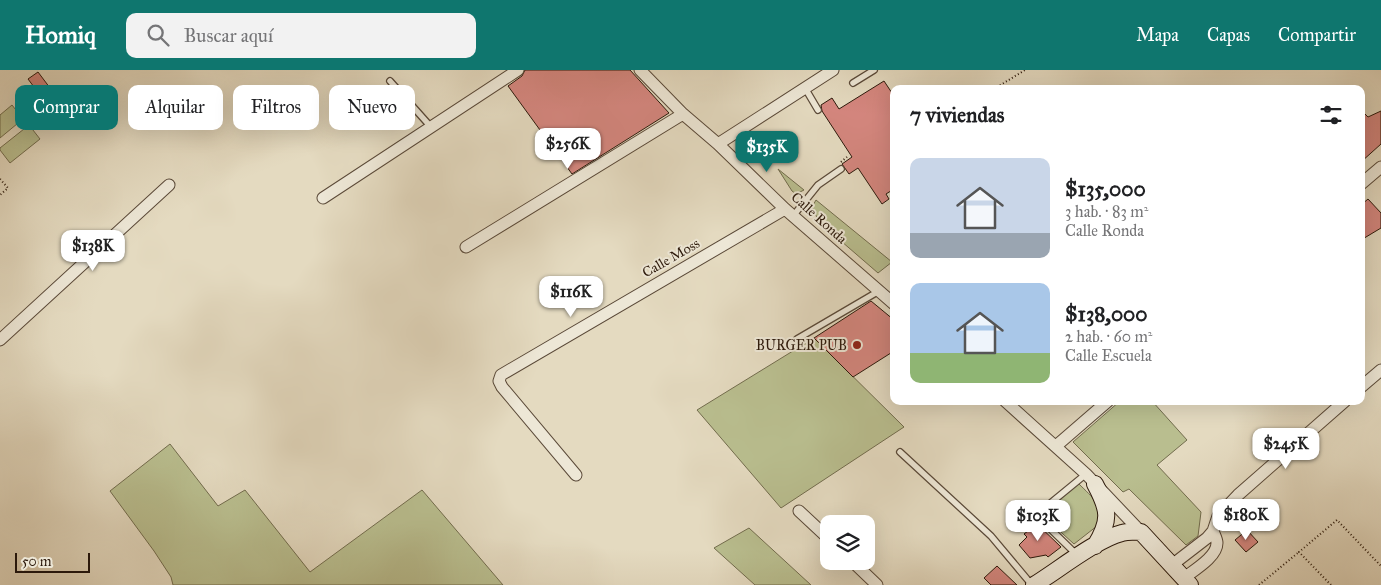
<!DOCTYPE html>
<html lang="es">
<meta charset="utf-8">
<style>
body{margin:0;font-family:"IM FELL Great Primer",serif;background:#f2f2f2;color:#202124;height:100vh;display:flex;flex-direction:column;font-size:19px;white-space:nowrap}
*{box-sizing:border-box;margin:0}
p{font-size:16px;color:#757577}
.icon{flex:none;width:28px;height:28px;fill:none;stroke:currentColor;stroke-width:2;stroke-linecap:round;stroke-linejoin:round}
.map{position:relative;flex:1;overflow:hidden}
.details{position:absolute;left:890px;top:15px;width:475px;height:320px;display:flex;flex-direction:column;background:#fff;border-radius:10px;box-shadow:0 5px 20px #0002}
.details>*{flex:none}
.top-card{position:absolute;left:15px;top:15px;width:475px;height:45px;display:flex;gap:10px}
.controls{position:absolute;left:820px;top:445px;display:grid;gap:10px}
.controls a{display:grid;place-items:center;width:55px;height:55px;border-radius:10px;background:#fff;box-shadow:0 5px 20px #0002;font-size:25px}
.scale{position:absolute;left:15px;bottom:12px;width:75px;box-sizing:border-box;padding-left:5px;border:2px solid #2c190b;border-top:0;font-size:14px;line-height:18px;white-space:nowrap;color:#2c190b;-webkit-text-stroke:4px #ede7d6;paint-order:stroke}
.price{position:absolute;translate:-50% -42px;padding:0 11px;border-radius:10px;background:#fff;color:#222;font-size:16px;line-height:32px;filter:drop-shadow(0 1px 2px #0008)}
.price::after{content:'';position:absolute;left:50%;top:30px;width:15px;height:11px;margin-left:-8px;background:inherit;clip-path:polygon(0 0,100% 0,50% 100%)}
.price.on{background:#0f766e;color:#fff}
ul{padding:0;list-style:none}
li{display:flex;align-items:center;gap:15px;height:125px;padding:0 20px}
li span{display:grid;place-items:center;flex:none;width:140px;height:100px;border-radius:10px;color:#555}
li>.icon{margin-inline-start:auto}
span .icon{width:60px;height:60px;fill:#fffc;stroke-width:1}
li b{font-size:21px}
h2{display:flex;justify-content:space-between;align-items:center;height:60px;padding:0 20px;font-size:21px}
.chip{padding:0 18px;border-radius:10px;background:#fff;box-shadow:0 5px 20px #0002;font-size:18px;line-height:45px}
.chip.on{background:#0f766e;color:#fff}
header{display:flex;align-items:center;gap:30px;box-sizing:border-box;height:70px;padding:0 25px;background:#0f766e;color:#fff}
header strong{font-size:24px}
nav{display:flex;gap:28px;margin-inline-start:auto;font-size:18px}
.search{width:350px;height:45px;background:#f2f2f2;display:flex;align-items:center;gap:12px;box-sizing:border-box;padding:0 18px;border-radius:10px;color:#757577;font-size:19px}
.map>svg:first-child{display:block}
.green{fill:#b9be8f;stroke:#726c4d}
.building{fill:#d4867e;stroke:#2c190b}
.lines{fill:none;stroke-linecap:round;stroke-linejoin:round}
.lane-casing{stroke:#5a4938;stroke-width:8}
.street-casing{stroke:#5a4938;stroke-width:13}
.secondary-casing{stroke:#2c190b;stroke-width:18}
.path{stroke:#2c190b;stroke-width:2;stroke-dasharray:1 2.5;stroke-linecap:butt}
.lane{stroke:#ede7d6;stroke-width:5.5}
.street{stroke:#ede7d6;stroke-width:11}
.secondary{stroke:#ede7d6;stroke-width:16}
.poi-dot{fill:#8f2418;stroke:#ede7d6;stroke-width:2}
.labels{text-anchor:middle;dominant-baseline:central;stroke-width:4;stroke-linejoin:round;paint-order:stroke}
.street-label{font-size:14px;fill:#2c190b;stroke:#ede7d6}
.poi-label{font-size:14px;fill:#2c190b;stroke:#ede7d6;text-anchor:end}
</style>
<header>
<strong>Homiq</strong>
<div class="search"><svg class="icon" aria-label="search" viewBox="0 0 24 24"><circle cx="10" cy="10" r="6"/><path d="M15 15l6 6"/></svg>Buscar aquí</div>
<nav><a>Mapa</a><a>Capas</a><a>Compartir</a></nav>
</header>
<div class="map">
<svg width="1381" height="515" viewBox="0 0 1381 515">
<rect width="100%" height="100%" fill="#e4dac0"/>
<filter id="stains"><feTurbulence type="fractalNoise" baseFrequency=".004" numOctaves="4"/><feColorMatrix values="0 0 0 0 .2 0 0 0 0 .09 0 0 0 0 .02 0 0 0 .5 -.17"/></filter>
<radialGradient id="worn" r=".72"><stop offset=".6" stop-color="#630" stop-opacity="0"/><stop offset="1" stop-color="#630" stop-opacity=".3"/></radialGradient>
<path class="green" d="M 12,35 L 23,49 L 0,68 L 0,45 Z
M 29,55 L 40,69 L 10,93 L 0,80 L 0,78 Z
M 778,99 L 804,120 L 796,124 L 792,121 Z
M 816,130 L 892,192 L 878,203 L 819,152 L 812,137 Z
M 814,268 L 904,357 L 781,438 L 697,340 Z
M 1120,331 L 1152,331 L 1187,370 L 1157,395 L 1201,442 L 1198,466 L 1186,475 L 1129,419 L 1123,422 L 1073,372 Z
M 170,374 L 218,436 L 245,420 L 310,502 L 422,420 L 503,515 L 173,515 L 171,507 L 154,481 L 110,421 Z
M 1078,413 C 1095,430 1101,432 1097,456 L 1074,474 L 1041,444 Z
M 749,458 L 811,515 L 755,515 L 714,478 Z"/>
<path class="building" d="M 525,0 L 630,0 L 669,43 L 572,104 L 508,16 L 522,6 Z
M 38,2 L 59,30 L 49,37 L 28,9 Z
M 884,11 L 894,26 L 894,119 L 886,124 L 889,129 L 882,134 L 858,98 L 849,104 L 842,94 L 852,87 L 822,41 L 821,35 L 832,28 L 839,39 Z
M 1361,40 L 1368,47 L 1381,41 L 1381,74 L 1361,92 Z
M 1368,129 L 1381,143 L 1381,158 L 1361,170 L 1361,135 Z
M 871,231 L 894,250 L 894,281 L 853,307 L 814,268 Z
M 1033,450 L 1061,477 L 1048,487 L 1046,485 L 1030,488 L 1019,475 L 1027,467 L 1024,464 L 1028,461 L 1026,458 Z
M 1247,460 L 1258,472 L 1246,482 L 1235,470 Z
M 997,496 L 1017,515 L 991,515 L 984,508 Z"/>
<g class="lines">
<g class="lane-casing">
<path id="lane" d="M 390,11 L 431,57
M 853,13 L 874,0
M 805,18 L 818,40
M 793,146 L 818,115 L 841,99
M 797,269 L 879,221
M 900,382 L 991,466 L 1032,515
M 1015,440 L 1036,445
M 1076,484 L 1036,445 L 1086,404"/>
</g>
<g class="street-casing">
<path id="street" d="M 640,0 L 683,44 L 718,74 L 785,139 L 894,234
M 718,74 L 833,0
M 1361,114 L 1381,97
M 323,128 L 518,0
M 466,177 L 683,44
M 0,270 L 169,115
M 1361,317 L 1381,300
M 1005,331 L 1086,404 L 1141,462
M 1056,376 L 1108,331
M 576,405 L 502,317 L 499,311 L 501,305 L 785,139
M 799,441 L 829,469
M 852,491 L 877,515
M 1172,495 L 1207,468 L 1213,461 L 1218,446 L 1238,425 L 1345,331
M 1184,508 C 1194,500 1217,487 1217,473 C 1217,469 1214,464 1213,461"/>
</g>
<g class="secondary-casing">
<path id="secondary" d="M 1095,476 C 1111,450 1109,440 1095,414
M 1034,515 C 1057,501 1097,469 1122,463 C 1128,461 1135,462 1141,462 L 1190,515"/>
</g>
<path class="path" d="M 994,19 L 1025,0
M 841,92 L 847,87
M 0,109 L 8,118 L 0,125
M 1259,515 L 1299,482
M 1331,515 L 1299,482 L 1337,450 L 1381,496"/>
<use href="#lane" class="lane"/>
<use href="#street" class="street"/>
<use href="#secondary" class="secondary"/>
</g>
<circle class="poi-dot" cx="857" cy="275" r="5"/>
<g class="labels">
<g class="street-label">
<text transform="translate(819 148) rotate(42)">Calle Ronda</text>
<text transform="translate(671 188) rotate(-30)">Calle Moss</text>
</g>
<g class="poi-label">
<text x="847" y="275">BURGER PUB</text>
</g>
</g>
<rect width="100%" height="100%" filter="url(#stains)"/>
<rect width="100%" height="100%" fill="url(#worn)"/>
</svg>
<div class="controls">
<a><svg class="icon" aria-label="layers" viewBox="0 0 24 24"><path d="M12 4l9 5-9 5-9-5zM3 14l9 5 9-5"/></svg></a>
</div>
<div class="scale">50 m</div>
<b class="price" style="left:568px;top:100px">$256K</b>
<b class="price on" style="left:767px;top:103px">$135K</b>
<b class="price" style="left:93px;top:202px">$138K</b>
<b class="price" style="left:571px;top:248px">$116K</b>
<b class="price" style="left:1286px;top:400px">$245K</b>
<b class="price" style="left:1246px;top:471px">$180K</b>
<b class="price" style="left:1038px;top:472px">$103K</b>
<div class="top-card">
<a class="chip on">Comprar</a>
<a class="chip">Alquilar</a>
<a class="chip">Filtros</a>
<a class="chip">Nuevo</a>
</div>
<section class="details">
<h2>7 viviendas<svg class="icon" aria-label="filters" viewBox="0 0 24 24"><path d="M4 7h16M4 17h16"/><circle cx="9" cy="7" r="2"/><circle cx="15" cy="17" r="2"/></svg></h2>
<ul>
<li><span style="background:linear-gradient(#c9d6e8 75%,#9aa5b1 0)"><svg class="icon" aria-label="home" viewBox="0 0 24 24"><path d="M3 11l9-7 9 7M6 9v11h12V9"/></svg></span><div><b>$135,000</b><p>3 hab. · 83 m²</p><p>Calle Ronda</p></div></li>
<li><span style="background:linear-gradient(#a9c7e8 70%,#8fb573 0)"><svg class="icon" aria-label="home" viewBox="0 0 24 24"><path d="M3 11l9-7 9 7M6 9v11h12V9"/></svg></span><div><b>$138,000</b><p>2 hab. · 60 m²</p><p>Calle Escuela</p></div></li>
</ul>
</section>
</div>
